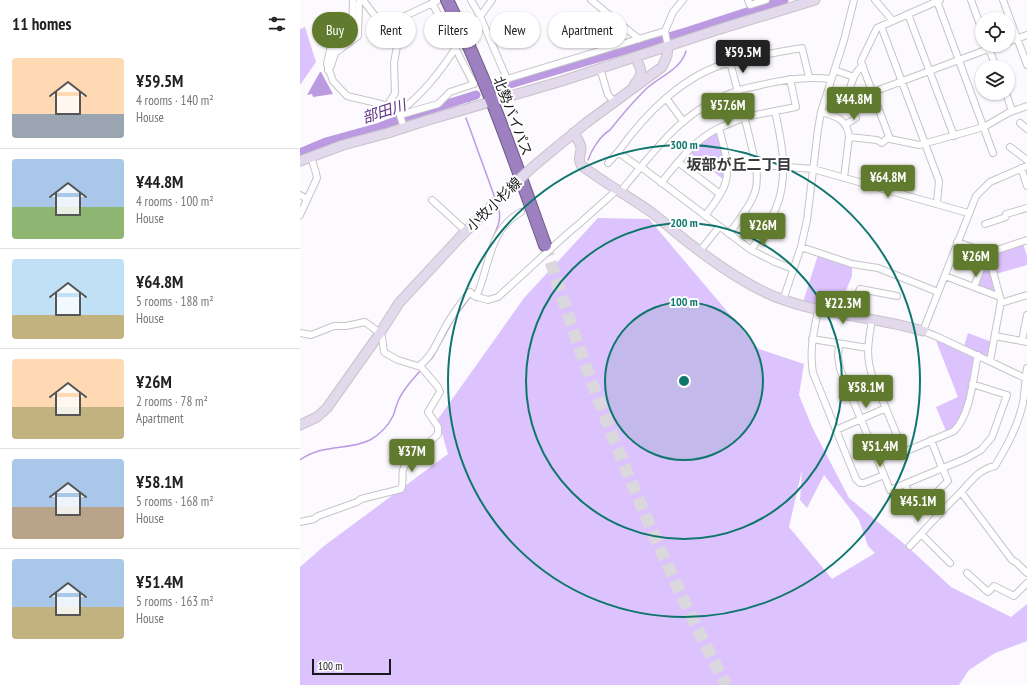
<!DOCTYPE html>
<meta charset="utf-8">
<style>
body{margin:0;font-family:"PT Sans Narrow","Noto Sans JP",sans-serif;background:#f2f2f2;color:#222;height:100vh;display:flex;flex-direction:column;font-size:15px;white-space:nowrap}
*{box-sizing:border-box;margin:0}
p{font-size:13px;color:#767676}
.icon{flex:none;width:22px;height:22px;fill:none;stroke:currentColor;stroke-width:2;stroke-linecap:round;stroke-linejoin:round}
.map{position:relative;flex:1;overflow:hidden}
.sheet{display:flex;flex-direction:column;background:#fff;width:300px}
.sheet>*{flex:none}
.hud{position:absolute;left:12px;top:12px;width:380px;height:36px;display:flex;gap:8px}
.tools{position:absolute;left:675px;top:12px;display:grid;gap:8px}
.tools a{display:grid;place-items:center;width:40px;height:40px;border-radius:50%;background:#fff;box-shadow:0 1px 3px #0004;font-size:20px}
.scale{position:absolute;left:12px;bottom:10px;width:79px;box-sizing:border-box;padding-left:4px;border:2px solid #19181a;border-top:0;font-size:11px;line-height:14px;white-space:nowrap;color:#19181a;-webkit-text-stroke:3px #fff;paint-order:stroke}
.price{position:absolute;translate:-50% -34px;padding:0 9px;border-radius:4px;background:#617b2e;color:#fff;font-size:13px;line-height:26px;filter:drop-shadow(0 1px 2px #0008)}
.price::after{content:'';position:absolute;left:50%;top:24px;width:12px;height:9px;margin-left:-6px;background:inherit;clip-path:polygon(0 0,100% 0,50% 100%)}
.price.active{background:#222;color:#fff}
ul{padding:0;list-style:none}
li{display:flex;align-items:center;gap:12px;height:100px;padding:0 12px}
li+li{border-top:1px solid #e0e0e0}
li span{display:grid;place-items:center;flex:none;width:112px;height:80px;border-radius:4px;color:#555}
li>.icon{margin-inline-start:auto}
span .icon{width:48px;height:48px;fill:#fffc;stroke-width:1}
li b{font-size:17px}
h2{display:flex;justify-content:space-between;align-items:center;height:48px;padding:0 12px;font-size:17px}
.pill{padding:0 14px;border-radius:18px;background:#fff;box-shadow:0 1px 3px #0004;font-size:14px;line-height:36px}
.pill.active{background:#617b2e;color:#fff}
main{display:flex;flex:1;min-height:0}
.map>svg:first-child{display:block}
.green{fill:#ddc3fd;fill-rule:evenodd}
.water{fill:#bb9ae1}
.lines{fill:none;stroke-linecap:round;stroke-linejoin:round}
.stream{stroke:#bb9ae1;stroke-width:1.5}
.river{stroke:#bb9ae1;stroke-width:9}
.street-tunnel{stroke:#dad8dc;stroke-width:6;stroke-dasharray:6 3;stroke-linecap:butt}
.highway-tunnel{stroke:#dad8dc;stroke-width:12;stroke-dasharray:12 6;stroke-linecap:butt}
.street-casing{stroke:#c6c4c8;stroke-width:8}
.secondary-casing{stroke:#c6c4c8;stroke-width:11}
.highway-casing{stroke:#6f5c85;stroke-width:14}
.street{stroke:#fff;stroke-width:6}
.secondary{stroke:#e2d9ec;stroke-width:9}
.highway{stroke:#9d80bf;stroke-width:12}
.secondary-bridge-casing{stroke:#c6c4c8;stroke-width:11;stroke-linecap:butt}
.secondary-bridge{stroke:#e2d9ec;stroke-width:9}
.ring{fill:none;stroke:#0f766e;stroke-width:2}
.labels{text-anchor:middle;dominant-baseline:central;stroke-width:4;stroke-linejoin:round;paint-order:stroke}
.street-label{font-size:14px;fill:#19181a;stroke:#fff}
.water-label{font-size:15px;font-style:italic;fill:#5e3285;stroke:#fff}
.neighbourhood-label{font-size:15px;font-weight:bold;fill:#3a393b;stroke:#fff}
.centre{fill:#0f766e;stroke:#fff;stroke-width:2}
.ring-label{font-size:12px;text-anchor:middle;font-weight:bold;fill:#0f766e;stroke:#fff;stroke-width:4;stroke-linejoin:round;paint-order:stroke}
</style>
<main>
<section class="sheet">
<h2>11 homes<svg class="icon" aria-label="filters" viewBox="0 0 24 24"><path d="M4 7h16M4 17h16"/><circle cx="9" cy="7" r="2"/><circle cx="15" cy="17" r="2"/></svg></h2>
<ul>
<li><span style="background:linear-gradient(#ffd9b3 70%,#9aa5b1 0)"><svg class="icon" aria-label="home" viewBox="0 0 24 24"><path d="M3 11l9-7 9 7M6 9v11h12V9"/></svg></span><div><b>¥59.5M</b><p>4 rooms · 140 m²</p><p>House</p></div></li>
<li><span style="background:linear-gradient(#a9c7e8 60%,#8fb573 0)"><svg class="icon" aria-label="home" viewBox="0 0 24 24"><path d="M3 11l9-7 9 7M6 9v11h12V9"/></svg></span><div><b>¥44.8M</b><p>4 rooms · 100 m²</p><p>House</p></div></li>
<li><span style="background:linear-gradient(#bfe0f5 70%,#c2b280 0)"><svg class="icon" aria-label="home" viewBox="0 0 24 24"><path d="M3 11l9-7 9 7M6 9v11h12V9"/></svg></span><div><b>¥64.8M</b><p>5 rooms · 188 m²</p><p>House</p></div></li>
<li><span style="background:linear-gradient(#ffd9b3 60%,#c2b280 0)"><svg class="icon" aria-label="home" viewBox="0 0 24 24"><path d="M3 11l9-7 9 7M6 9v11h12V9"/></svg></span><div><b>¥26M</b><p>2 rooms · 78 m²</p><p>Apartment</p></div></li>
<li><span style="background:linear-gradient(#a9c7e8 60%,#b9a48a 0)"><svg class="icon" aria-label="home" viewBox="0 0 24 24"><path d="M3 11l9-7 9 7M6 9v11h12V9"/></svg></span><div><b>¥58.1M</b><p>5 rooms · 168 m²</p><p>House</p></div></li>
<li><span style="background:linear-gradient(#a9c7e8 60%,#c2b280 0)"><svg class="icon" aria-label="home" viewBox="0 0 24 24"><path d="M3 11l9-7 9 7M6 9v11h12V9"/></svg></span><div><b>¥51.4M</b><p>5 rooms · 163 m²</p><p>House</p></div></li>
</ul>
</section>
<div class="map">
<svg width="727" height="685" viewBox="0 0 727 685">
<rect width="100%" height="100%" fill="#fcfafe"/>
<path class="green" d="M 5,27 L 16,62 L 0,85 L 0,29 Z
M 416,131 L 418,132 L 425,167 L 424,180 L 389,152 Z
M 298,218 L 349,219 L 459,349 L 504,364 L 499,395 L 512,427 L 549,498 L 609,548 L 651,587 L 711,617 L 727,604 L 727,641 L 695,653 L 669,670 L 659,685 L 0,685 L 0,567 L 24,546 L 148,454 L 138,419 L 224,298 ZM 502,470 L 500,500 L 507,508 L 524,475 L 559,520 L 568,546 L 575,553 L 532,579 L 489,527 Z
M 723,243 L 727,256 L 727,265 L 696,274 L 691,255 Z
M 518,255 L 552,266 L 552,276 L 538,310 L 503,302 Z
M 683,267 L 690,270 L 697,293 L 676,286 Z
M 668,333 L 692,342 L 688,358 L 664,346 Z
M 636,341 L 643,343 L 674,358 C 671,376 667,407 658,422 C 655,426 651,429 646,431 L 636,407 L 658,397 Z"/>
<path class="water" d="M 20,72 L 21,72 L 33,94 L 13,97 L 12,94 L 7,95 Z"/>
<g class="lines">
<path class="stream" d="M 169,102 L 170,97
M 166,118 L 195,198
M 288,160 C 292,149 300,136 310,130 C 321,116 332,103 345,90 C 358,77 381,70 386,51
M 188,252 C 192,234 204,224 198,205
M 123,367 L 133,357 L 155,317 L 171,296
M 0,460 C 24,443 47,451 70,440 C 79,435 88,426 93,416 C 95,411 96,405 99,399 C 104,388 113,379 121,370"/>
<path class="river" d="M 203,86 L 389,31 L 484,0
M 0,153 L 26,142 L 80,127 L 106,117 L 176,95"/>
<path class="street-tunnel" d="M 164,37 L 176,22"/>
<path class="highway-tunnel" d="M 245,245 C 261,293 276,341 294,388 C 332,489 376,589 426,685"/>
<g class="street-casing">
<path id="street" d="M 53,0 L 52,31 L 30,50 L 27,64 L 33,81 L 47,96 L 81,104 L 99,112 L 104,128
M 63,0 L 78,20 L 88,20 L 89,22 L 103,17 L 137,1
M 171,0 L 180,16 L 207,79 L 365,31
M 291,0 L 339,39
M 448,0 L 450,5 L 466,0
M 575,0 L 593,21
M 640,0 L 577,28 L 562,59 L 561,62 L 590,139 L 619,145 L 684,127 L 708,113 L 727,106
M 671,0 L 682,30
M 703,0 L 727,65
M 637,1 L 693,153
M 608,14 L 654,136
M 176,22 L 192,0
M 581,26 L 639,181 L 637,203
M 708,42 L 727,35
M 688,46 L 696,67
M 368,47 L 365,31 L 373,12 L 383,0
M 300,68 L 308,95 L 315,102
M 28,70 L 31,66 L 35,53 L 58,36 L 59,3 L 60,0
M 534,70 L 554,77
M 549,91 C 552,82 554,72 563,66
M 573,92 L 699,45
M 706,93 L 712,111
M 366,98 L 383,121
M 87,106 L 95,93 L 94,63 L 97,46 L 89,22
M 99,112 C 123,94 142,70 158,44
M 521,112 C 536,116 548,120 549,137 L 577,140 L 582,143 L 589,137
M 100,115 L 138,104 L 150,92 L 174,84 C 159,57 147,30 132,3
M 720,123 L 727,129
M 545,125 L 556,118 L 554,113
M 419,128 L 445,117 L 496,107 L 490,79
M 710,147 L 727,160
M 378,162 L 420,194
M 426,162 L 513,169 L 668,213
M 308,163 L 318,152
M 727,166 L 690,182 L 676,196 L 623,331 L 638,337 L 727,379
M 341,167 L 451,250 L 475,262 L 493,269
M 340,168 L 318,152 C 345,114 384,74 431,62 C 454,56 479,52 502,48 L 509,77
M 721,168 L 727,186
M 544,178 L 549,137
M 361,183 C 378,162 394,140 419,128 C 423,145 431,167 425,184 C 421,196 412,206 405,216
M 321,191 C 356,149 383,109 437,91 C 445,88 453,87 461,85 C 485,79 507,76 531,79
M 0,195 L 7,199
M 132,200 L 166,231
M 0,215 L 17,178 L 16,173 L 11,157
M 685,224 L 706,217 L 706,214 L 727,208
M 429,234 C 438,221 450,207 455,192 C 460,175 454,157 450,140 C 444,114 437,88 430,62
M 657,242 L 688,253 L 727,240
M 501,247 L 552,264 L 578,268 L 638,292
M 451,250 C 460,236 470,223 476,208 C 489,176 482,143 475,111
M 400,251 L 419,227
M 688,253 L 701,301 L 690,361
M 645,276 L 700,297
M 674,287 L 687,253
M 176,297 C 190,267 188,230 221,212
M 483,300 L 501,247 L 507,220 L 518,129 L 521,112 L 544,40 L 554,0
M 701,303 L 727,295
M 518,310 C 514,331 509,351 513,373 L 556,479 L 560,483 L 564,483 L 584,475 L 590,490 L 667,458 L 681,450 L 692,437 L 707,395 L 672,384
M 548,315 L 560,289 L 597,296
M 572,319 C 569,341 565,354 572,375 L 604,452 L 654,431 C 671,414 673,378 678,355
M 0,333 L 11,335 L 34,326 L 46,326 L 65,322 L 80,333 L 82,337 L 84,352 L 87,354 L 98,360 L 121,367 L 138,387 L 140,392 L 128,412 L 138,427 L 138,434 C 127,447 114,449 104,467 C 100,475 105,480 101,489 L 61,499 L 57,502 L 18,516 L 14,519 L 0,522
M 695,336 L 727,342
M 512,339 L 568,348
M 722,341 L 727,315
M 539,344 L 538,356 L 540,369 L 584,475
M 119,366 C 133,356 138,339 147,324 C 153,313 161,303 169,293 L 170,292 L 174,296 L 188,300 L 198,297 L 267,234 L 279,224 L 318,189
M 536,430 L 586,408
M 631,440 L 642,468
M 605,484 L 613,503 L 617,507 L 624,505 L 648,481 L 642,467
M 661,492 L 712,560 L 717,563 L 727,573
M 621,534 L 650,563
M 610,546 C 626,528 642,511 659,494 C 671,482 677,470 695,466 C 707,446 718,426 723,403 C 725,391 725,379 727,368
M 667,573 L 688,592 L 694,586 L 714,596 L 727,583"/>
</g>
<g class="secondary-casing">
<path id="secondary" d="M 334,85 C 344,73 342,70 335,57
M 273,133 C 277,138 281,143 281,149 C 281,156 277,158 281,165 C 303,182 328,196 351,212 C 364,222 376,233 389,243 C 416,264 451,289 484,300 C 529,316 578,317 623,331
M 0,161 L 43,145 L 88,133 L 125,121 L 262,81 L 420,29 L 515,0
M 235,165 L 286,123 L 362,67 L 367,56 L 368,47
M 0,425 L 17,417 L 27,408 L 80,333 L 99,303 L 163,234 L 212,186"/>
</g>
<g class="highway-casing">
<path id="highway" d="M 147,0 C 187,79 215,162 245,245"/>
</g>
<use href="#street" class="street"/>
<use href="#secondary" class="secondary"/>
<use href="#highway" class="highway"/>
<g class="secondary-bridge-casing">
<path id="secondary-bridge" d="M 212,186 L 235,165"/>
</g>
<use href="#secondary-bridge" class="secondary-bridge"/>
</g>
<circle cx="384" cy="381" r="79" fill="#0f766e" fill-opacity=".12"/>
<g class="ring">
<circle cx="384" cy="381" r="79"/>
<circle cx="384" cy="381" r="158"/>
<circle cx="384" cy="381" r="236"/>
</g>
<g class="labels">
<g class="street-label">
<text transform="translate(213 116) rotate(69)">北勢バイパス</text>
<text transform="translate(194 204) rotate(-44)">小牧小杉線</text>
</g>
<g class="water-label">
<text transform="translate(84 111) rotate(-18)">部田川</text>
</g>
<g class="neighbourhood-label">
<text x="439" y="164">坂部が丘二丁目</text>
</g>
</g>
<circle cx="384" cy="381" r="6" class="centre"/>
<g class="ring-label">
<text x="384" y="149">300 m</text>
<text x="384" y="227">200 m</text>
<text x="384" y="306">100 m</text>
</g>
</svg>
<div class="tools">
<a><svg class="icon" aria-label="locate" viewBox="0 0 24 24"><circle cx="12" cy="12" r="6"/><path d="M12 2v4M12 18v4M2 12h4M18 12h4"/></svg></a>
<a><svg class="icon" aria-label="layers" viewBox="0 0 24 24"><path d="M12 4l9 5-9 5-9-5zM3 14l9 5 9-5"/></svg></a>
</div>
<div class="scale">100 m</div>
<b class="price active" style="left:443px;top:74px">¥59.5M</b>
<b class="price" style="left:554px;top:121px">¥44.8M</b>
<b class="price" style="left:428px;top:127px">¥57.6M</b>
<b class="price" style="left:588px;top:199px">¥64.8M</b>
<b class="price" style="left:463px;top:247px">¥26M</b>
<b class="price" style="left:676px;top:278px">¥26M</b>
<b class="price" style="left:543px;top:325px">¥22.3M</b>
<b class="price" style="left:566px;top:409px">¥58.1M</b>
<b class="price" style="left:580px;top:468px">¥51.4M</b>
<b class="price" style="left:112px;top:473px">¥37M</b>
<b class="price" style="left:618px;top:523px">¥45.1M</b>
<div class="hud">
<a class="pill active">Buy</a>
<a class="pill">Rent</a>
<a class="pill">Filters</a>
<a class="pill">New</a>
<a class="pill">Apartment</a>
</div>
</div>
</main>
